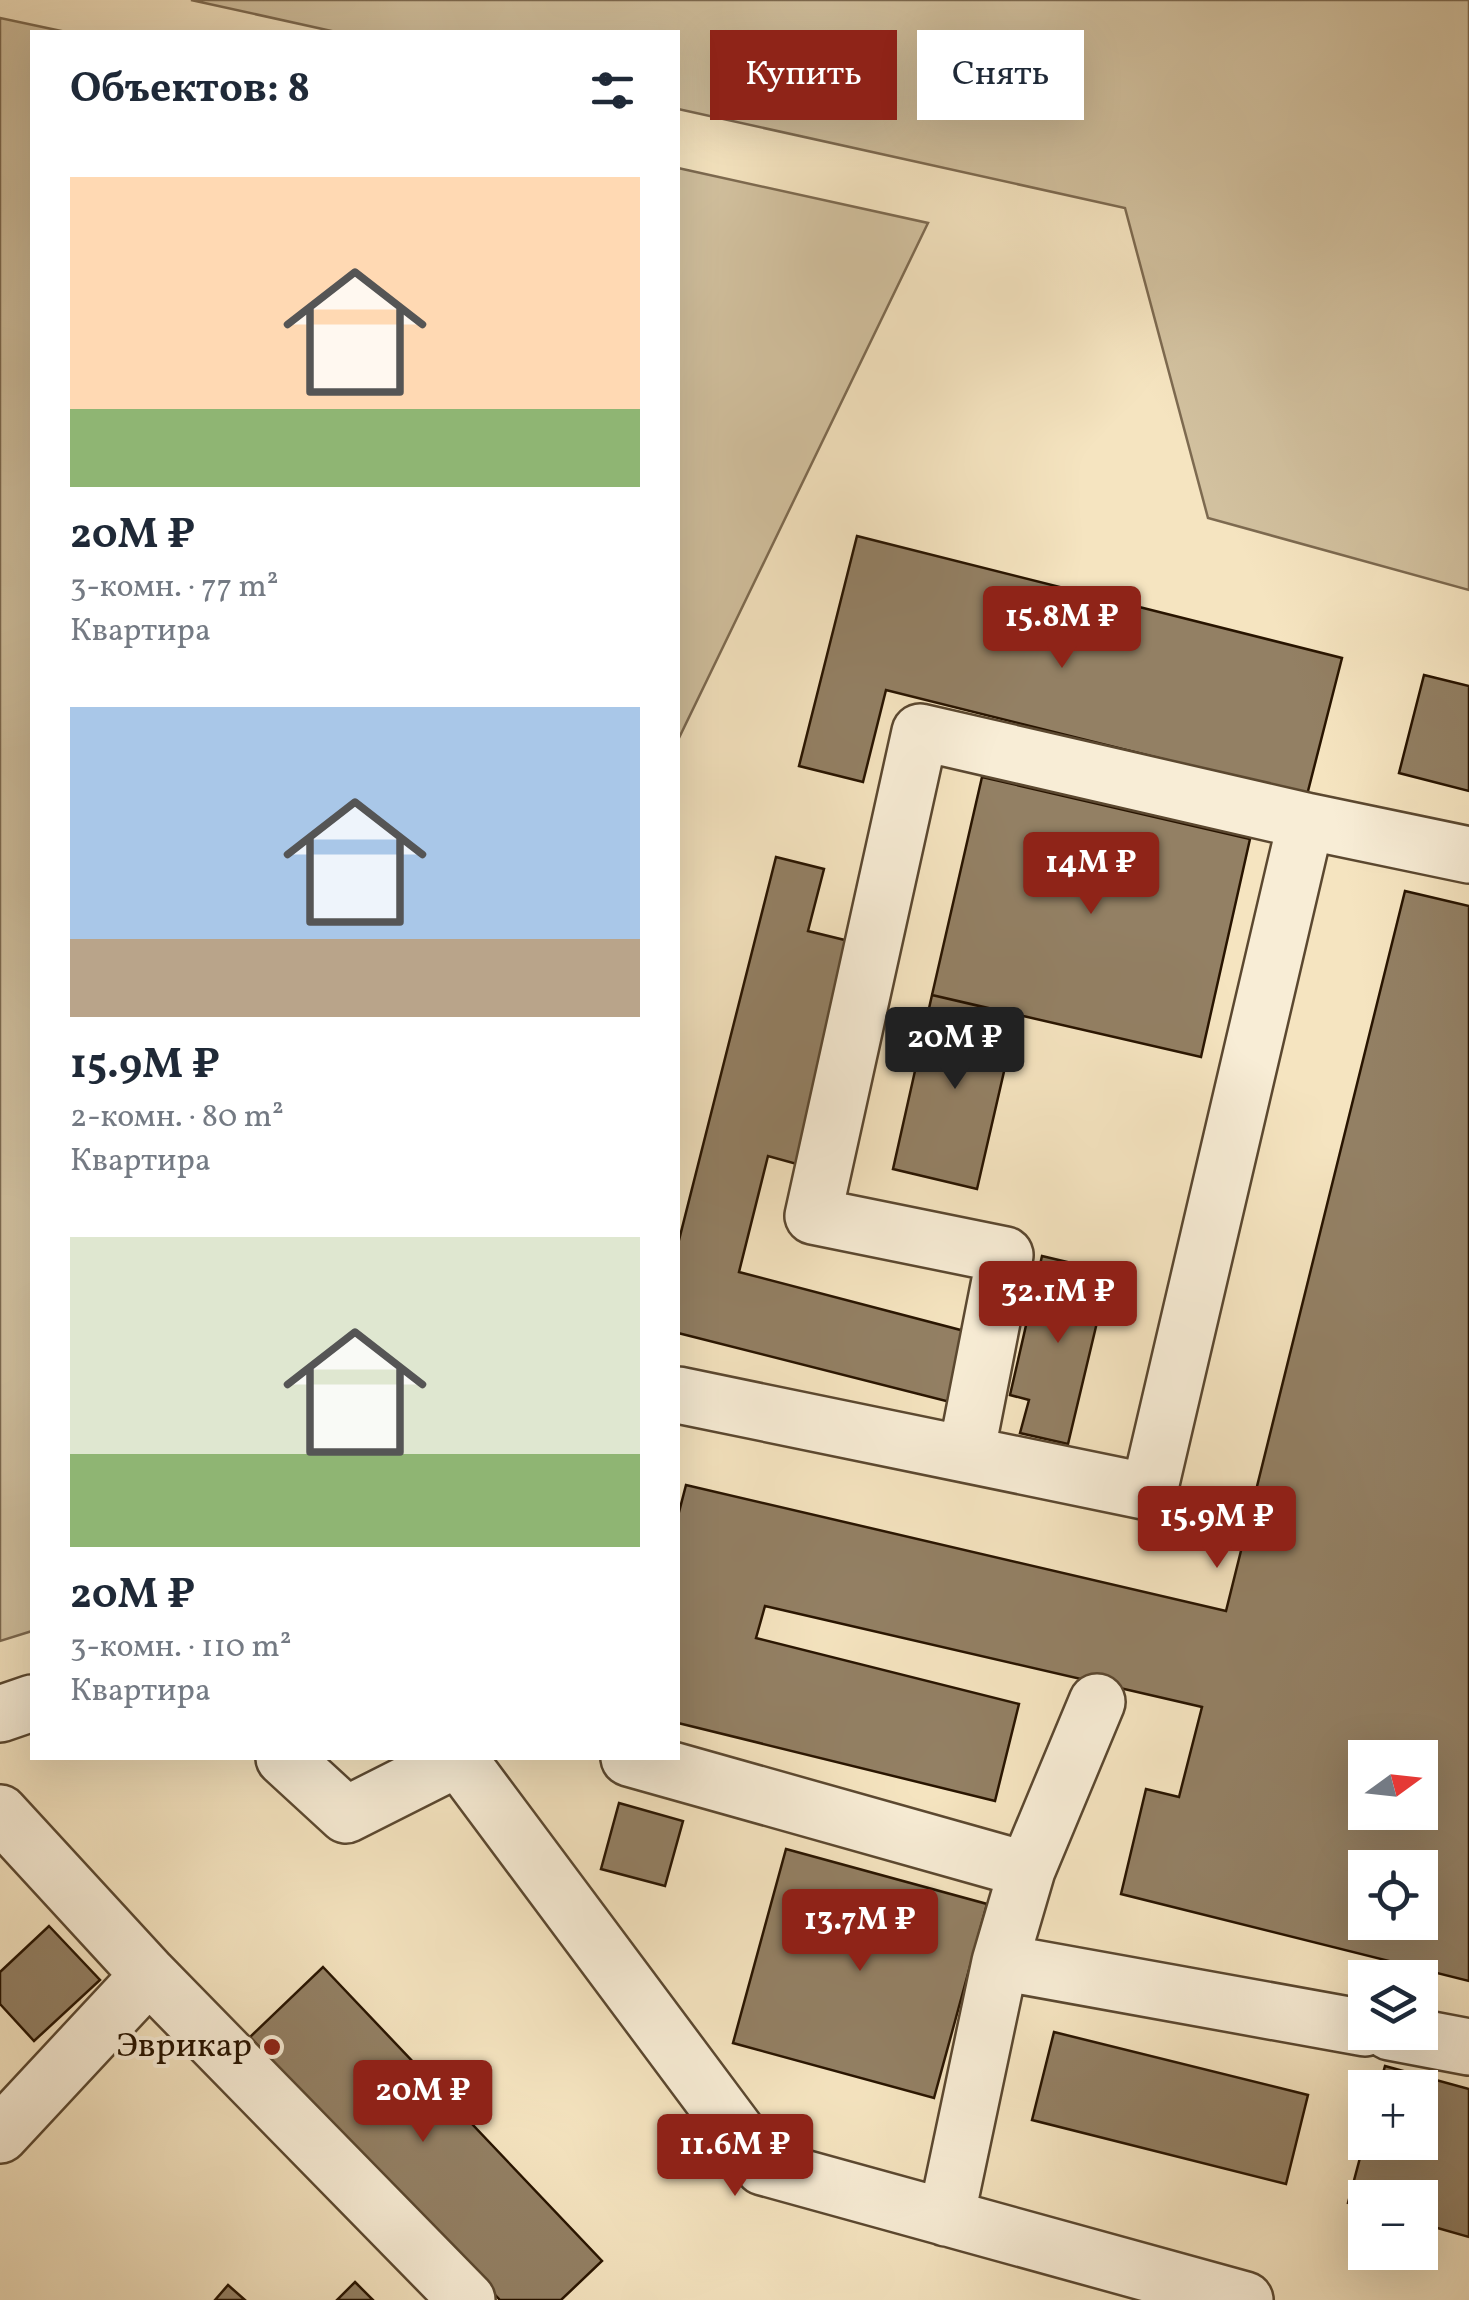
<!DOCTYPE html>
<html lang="ru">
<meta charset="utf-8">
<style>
body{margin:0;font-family:Vollkorn,serif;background:#f6f6f7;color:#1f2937;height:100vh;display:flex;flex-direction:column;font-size:38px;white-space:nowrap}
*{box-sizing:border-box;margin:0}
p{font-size:32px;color:#747a83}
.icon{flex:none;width:55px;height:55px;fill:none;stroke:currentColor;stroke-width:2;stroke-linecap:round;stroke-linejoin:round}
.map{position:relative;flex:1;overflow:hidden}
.side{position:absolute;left:30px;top:30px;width:650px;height:1730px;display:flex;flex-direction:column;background:#fff;border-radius:0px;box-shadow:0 10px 40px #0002}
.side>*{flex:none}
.guide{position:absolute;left:710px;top:30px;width:608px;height:90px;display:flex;gap:20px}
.needle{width:65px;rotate:75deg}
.buttons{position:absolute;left:1348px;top:1740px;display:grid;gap:20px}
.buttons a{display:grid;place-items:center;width:90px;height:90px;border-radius:0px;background:#fff;box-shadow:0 10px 40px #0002;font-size:50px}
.price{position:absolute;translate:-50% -85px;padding:0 22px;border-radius:10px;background:#8f2418;color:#fff;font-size:32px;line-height:65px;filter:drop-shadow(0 2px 5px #0008)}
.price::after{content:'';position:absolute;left:50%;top:60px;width:30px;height:22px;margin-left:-15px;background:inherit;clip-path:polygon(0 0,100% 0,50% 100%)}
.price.active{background:#222;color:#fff}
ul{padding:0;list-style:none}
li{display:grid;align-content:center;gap:20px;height:530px;padding:0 40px}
li span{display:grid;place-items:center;height:310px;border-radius:0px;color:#555}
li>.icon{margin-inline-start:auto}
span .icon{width:180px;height:180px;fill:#fffc;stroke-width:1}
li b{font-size:42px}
h2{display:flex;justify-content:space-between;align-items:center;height:120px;padding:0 40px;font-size:42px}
.tag{padding:0 35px;border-radius:0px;background:#fff;box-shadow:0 10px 40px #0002;font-size:35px;line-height:90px}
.tag.active{background:#8f2418;color:#fff}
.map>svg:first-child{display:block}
.green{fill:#d2c19f;stroke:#7d6a50;stroke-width:2.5}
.building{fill:#938064;stroke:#281400;stroke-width:2.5;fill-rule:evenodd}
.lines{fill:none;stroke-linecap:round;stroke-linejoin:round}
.minor-casing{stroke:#5b4830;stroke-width:60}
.minor{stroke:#f8edd6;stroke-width:55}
.poi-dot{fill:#8f2418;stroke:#f8edd6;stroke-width:4}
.labels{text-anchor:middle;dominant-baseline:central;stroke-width:8;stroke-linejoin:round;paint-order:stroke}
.poi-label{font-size:35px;fill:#281400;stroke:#f8edd6;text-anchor:end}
</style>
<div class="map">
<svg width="1469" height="2300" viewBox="0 0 1469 2300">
<rect width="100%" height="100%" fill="#f5e4c0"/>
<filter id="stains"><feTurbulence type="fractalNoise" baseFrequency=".002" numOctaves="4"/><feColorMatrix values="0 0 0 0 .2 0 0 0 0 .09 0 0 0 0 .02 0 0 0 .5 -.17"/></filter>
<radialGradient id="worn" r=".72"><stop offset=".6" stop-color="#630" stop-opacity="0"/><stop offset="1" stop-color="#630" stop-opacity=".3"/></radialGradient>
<path class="green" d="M 191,0 L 1469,0 L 1469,590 L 1208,518 L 1125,208 L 678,109 L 678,32 L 336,32 Z
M 0,18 L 66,32 L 32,32 L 32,1631 L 0,1641 Z
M 678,168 L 928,223 L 678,740 Z"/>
<path class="building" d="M 857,536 L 1342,658 L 1307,795 L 886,690 L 863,782 L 799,766 Z
M 1424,675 L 1469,686 L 1469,791 L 1399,773 Z
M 982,777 L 1250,839 L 1201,1057 L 932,995 Z
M 776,857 L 824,869 L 808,931 L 861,944 L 804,1166 L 768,1156 L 739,1272 L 972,1333 L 954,1403 L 678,1333 L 678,1244 Z
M 1405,891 L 1469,906 L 1469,1981 L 1121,1894 L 1146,1789 L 1179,1797 L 1202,1707 L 765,1606 L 756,1638 L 1019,1704 L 995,1801 L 678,1723 L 678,1516 L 686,1485 L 1226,1611 ZM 1365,1758 L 1420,1758 L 1420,1812 L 1365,1812 ZM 1365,1868 L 1420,1868 L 1420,1922 L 1365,1922 Z
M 932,995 L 1017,1015 L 977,1189 L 893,1169 Z
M 1042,1256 L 1109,1272 L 1068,1444 L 1020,1433 L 1029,1400 L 1010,1395 Z
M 619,1803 L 683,1821 L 665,1886 L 601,1869 Z
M 786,1849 L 987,1904 L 934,2098 L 733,2043 Z
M 49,1926 L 100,1980 L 34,2041 L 0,2004 L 0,1972 Z
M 323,1967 L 602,2261 L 561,2300 L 500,2300 L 250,2037 Z
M 1054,2032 L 1308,2095 L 1286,2184 L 1032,2120 Z
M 1385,2066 L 1469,2089 L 1469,2237 L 1420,2223 L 1420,2198 L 1365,2198 L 1365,2208 L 1348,2203 L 1365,2139 L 1365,2142 L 1420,2142 L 1420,2088 L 1379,2088 Z
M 355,2282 L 373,2300 L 337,2300 Z
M 228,2285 L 245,2300 L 215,2300 Z"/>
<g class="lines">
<g class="minor-casing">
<path id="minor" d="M 678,1395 L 1149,1492 L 1306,821
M 966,1454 L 1005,1255 L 813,1216 L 920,732 L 1306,821 L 1469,855
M 0,1714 L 32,1703
M 284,1758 L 346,1815 L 459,1758
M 458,1758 L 763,2167 L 1245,2300
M 629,1758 L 1027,1870 L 1000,1962 L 1365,2028
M 0,1813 L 149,1975 L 467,2300
M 1027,1870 L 1097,1702
M 1390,2032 L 1469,2047
M 0,2135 L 149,1975
M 946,2218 L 1000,1962"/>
</g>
<use href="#minor" class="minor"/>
</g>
<circle class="poi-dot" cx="272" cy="2047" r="10"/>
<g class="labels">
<g class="poi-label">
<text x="252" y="2047">Эврикар</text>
</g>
</g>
<rect width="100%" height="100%" filter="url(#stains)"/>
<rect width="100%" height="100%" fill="url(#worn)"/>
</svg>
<div class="buttons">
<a><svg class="needle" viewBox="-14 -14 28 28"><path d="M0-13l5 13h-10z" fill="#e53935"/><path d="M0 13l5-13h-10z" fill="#747a83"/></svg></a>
<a><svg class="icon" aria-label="locate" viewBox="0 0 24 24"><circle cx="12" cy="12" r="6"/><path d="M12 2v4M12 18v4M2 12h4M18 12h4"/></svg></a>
<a><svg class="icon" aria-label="layers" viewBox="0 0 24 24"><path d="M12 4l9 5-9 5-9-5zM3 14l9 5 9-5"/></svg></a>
<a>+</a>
<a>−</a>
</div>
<b class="price" style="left:1062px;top:671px">15.8M ₽</b>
<b class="price" style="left:1091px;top:917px">14M ₽</b>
<b class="price active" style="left:955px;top:1092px">20M ₽</b>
<b class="price" style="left:1058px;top:1346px">32.1M ₽</b>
<b class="price" style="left:1217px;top:1571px">15.9M ₽</b>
<b class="price" style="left:860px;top:1974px">13.7M ₽</b>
<b class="price" style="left:423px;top:2145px">20M ₽</b>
<b class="price" style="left:735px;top:2199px">11.6M ₽</b>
<div class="guide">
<a class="tag active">Купить</a>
<a class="tag">Снять</a>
</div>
<section class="side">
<h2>Объектов: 8<svg class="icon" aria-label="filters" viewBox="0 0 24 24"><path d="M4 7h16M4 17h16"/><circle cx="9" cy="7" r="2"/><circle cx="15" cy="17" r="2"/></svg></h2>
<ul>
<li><span style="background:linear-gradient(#ffd9b3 75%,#8fb573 0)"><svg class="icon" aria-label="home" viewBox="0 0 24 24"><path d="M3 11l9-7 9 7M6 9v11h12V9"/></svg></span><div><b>20M ₽</b><p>3-комн. · 77 m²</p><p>Квартира</p></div></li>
<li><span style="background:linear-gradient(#a9c7e8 75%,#b9a48a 0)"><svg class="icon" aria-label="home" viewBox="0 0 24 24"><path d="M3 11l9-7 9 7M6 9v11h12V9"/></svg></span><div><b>15.9M ₽</b><p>2-комн. · 80 m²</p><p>Квартира</p></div></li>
<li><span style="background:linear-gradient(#dfe7d0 70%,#8fb573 0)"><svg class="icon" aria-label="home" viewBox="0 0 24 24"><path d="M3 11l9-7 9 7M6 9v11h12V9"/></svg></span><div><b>20M ₽</b><p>3-комн. · 110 m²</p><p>Квартира</p></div></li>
</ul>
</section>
</div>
